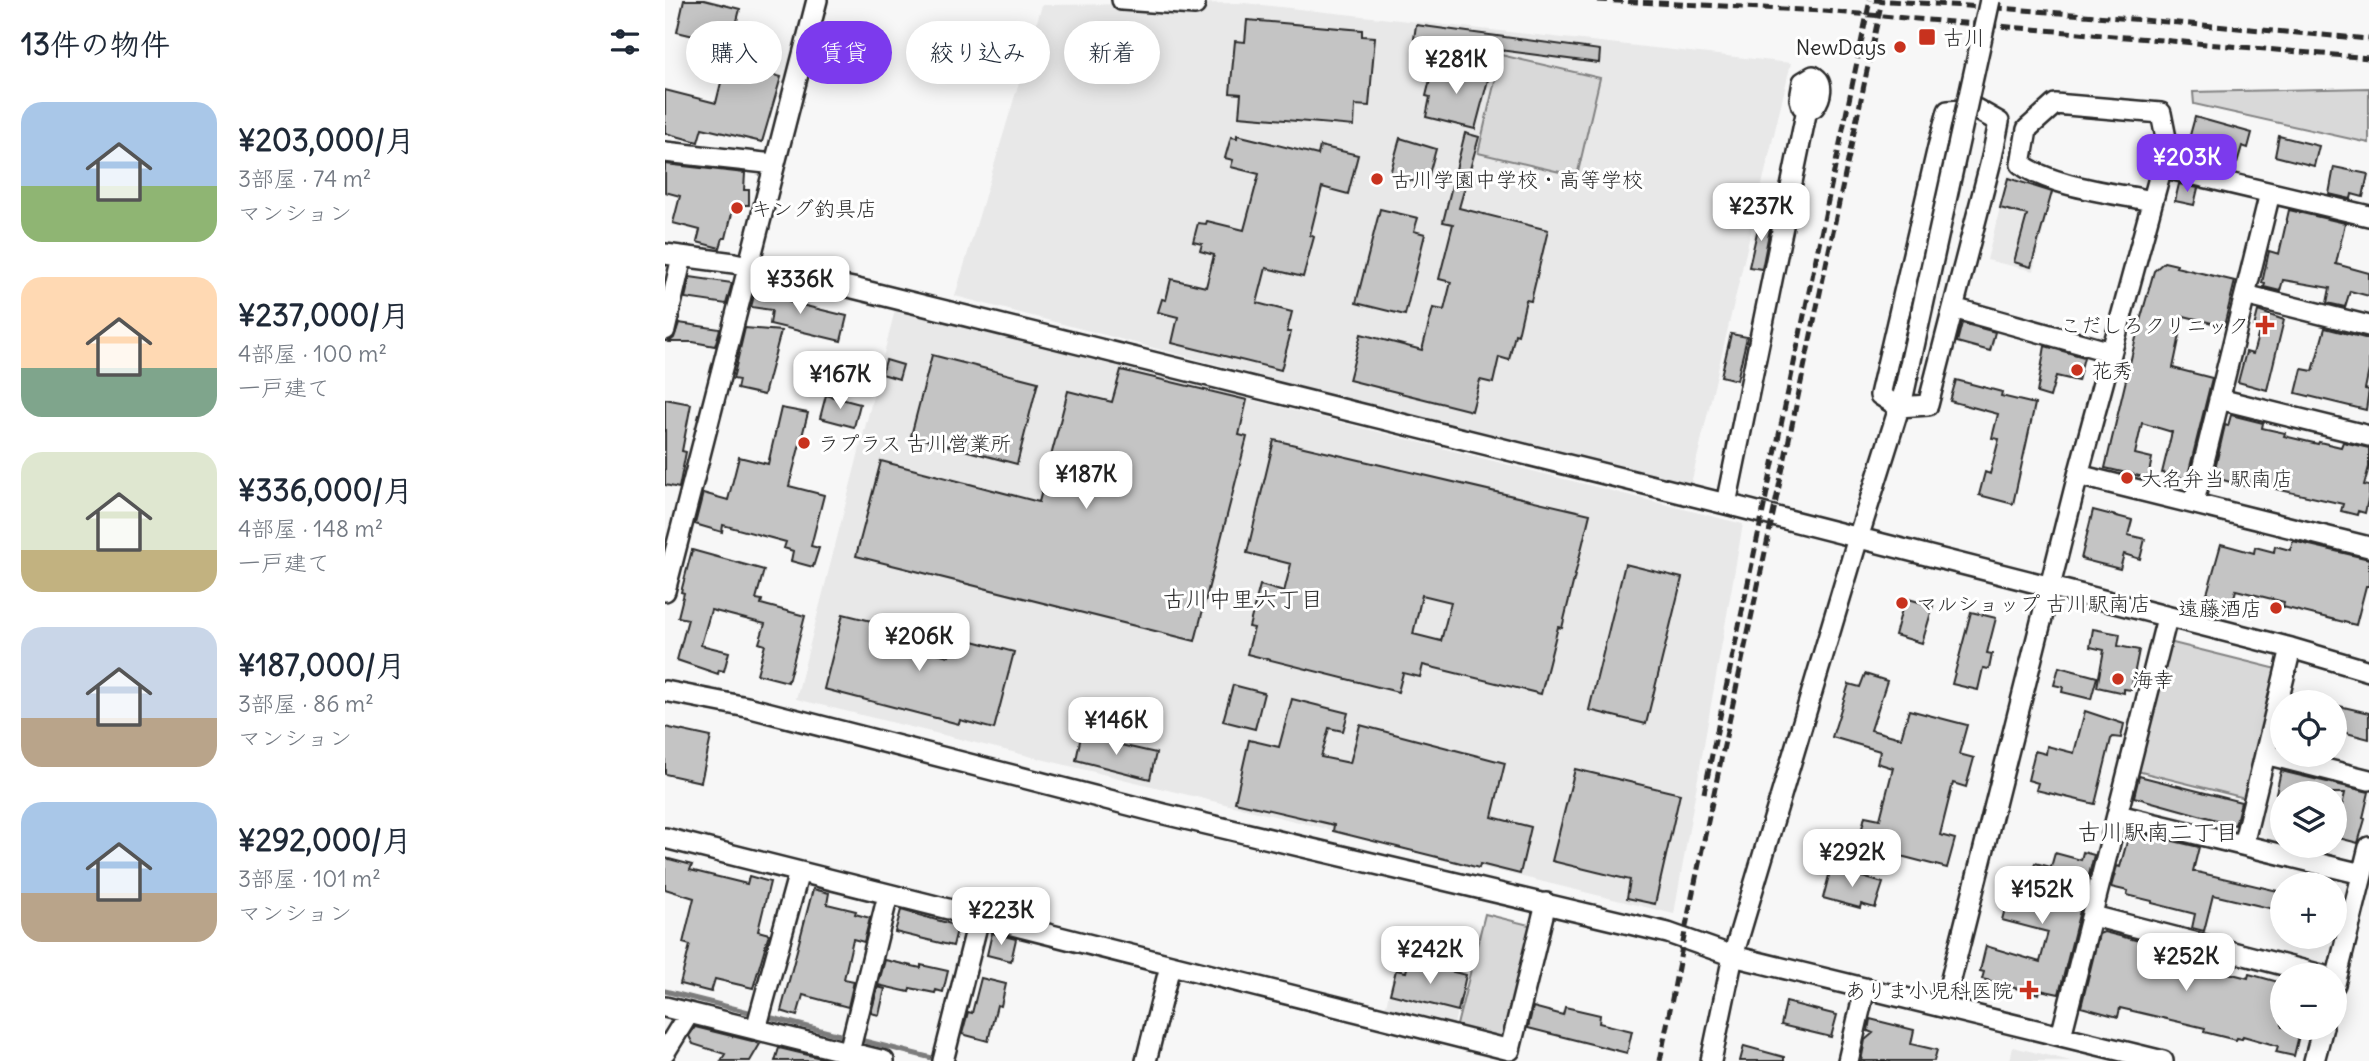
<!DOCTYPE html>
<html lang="ja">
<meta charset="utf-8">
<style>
body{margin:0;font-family:Delius,"Klee One",sans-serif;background:#f2f2f3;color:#1f2937;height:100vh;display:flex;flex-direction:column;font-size:26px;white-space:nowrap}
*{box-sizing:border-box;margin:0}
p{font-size:23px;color:#747a83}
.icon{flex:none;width:38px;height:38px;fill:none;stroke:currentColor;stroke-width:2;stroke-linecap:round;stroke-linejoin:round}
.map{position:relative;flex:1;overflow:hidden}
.panel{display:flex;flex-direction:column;background:#fff;width:665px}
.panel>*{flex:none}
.guide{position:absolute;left:21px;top:21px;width:665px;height:63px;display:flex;gap:14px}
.controls{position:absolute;left:1605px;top:690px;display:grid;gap:14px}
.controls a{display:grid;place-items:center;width:77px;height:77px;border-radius:50%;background:#fff;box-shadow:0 4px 18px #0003;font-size:35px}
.price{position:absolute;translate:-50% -60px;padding:0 16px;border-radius:14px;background:#fff;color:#222;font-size:23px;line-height:46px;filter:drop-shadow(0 2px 4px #0008)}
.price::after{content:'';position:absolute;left:50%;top:42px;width:21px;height:16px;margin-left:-10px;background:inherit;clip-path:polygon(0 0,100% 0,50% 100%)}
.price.selected{background:#7c3aed;color:#fff}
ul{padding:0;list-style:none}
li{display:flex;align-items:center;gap:21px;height:175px;padding:0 21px}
li span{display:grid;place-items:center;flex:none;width:196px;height:140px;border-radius:21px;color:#555}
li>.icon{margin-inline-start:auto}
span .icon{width:84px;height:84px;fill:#fffc;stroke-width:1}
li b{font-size:30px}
h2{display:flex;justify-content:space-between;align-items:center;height:84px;padding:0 21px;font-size:30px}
.chip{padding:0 24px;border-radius:32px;background:#fff;box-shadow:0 4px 18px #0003;font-size:24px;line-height:63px}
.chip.selected{background:#7c3aed;color:#fff}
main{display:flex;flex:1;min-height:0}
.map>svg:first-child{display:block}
.built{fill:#e8e8e8}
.green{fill:#d9d9d9;stroke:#828282;stroke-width:2}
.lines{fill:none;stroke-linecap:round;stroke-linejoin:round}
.stream{stroke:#7b7b7b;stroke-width:5}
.building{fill:#c4c4c4;stroke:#2b2b2b;stroke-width:2;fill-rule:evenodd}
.minor-casing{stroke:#2b2b2b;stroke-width:24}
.minor{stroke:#fff;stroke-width:19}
.rail{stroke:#2b2b2b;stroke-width:5;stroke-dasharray:10 5;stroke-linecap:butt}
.minor-bridge-casing{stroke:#2b2b2b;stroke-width:24;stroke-linecap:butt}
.minor-bridge{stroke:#fff;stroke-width:19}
.poi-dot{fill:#c8321e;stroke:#fff;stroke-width:2.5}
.labels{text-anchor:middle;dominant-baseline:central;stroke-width:6;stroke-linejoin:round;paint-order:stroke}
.poi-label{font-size:21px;fill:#2b2b2b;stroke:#fff;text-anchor:start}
.neighbourhood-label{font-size:23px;fill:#2b2b2b;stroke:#fff}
</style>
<main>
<section class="panel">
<h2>13件の物件<svg class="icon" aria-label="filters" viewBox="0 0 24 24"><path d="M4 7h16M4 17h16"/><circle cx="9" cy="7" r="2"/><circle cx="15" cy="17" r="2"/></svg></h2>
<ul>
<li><span style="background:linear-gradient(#a9c7e8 60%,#8fb573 0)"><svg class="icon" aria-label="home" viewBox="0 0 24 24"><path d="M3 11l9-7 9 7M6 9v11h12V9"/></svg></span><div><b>¥203,000/月</b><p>3部屋 · 74 m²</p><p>マンション</p></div></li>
<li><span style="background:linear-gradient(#ffd9b3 65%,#7fa58c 0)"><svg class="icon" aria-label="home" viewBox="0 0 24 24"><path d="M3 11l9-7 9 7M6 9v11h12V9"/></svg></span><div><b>¥237,000/月</b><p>4部屋 · 100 m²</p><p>一戸建て</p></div></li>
<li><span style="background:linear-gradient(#dfe7d0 70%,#c2b280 0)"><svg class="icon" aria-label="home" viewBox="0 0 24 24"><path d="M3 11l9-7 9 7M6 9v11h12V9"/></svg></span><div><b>¥336,000/月</b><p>4部屋 · 148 m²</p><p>一戸建て</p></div></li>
<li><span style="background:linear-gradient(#c9d6e8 65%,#b9a48a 0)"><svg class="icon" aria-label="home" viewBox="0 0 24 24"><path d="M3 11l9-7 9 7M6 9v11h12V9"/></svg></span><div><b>¥187,000/月</b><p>3部屋 · 86 m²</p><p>マンション</p></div></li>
<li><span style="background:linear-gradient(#a9c7e8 65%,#b9a48a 0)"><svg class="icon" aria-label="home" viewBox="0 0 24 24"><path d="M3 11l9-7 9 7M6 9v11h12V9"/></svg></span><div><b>¥292,000/月</b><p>3部屋 · 101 m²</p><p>マンション</p></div></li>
</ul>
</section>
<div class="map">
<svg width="1704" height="1061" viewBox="0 0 1704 1061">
<rect width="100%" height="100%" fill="#f7f7f7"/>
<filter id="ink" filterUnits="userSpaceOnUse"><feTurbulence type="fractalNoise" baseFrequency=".0143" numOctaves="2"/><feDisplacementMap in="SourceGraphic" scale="14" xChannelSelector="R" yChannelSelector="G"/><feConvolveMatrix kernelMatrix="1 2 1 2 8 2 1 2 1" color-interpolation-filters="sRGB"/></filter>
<g filter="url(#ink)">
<path class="built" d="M 579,3 L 1126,63 L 1025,488 L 290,296 L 377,5 Z
M 1343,175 L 1389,187 L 1368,271 L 1322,260 Z
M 230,310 L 1078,524 L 1009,914 L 131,699 Z
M 738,932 L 808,947 L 789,1024 L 720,1010 Z
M 1348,1047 L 1406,1061 L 1345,1061 Z"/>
<path class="green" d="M 836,55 L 935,78 L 912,176 L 813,153 Z
M 1704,88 L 1704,143 L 1529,104 L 1528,92 Z
M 1504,642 L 1612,669 L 1580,798 L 1472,771 Z
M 820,914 L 868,926 L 838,1042 L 791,1029 Z"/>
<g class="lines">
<path class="stream" d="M 0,991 L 275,1060"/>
</g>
<path class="building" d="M 19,0 L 39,0 L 75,9 L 66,45 L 12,32 Z
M 582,20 L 697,30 L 697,36 L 710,37 L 704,106 L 690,105 L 689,126 L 574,116 L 576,94 L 565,93 L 570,41 L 580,42 Z
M 751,25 L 935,50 L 934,63 L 749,39 Z
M 62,58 L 76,61 L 75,66 L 116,77 L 97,142 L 37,128 L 33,142 L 0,133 L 0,90 L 51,103 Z
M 774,64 L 824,76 L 810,129 L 761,117 L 765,97 L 761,96 L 766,76 L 770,77 Z
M 1530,117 L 1587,133 L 1583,148 L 1577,146 L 1572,163 L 1521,150 Z
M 800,133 L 814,137 L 794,208 L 883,230 L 866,301 L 861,300 L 853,335 L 850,334 L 844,360 L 834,357 L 828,383 L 815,380 L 807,411 L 684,380 L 696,334 L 757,350 L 768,308 L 779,310 L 786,282 L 774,279 L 788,224 L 778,222 Z
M 572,135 L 653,155 L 655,146 L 693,155 L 683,194 L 657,187 L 645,235 L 649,237 L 638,277 L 601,268 L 592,303 L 627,312 L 622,332 L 626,332 L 616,370 L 507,343 L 513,317 L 493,312 L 497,299 L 501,300 L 506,279 L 541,287 L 549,255 L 535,251 L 537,244 L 528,242 L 533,223 L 541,224 L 542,221 L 579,230 L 594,174 L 566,167 L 568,160 L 560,158 L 566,137 L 572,138 Z
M 1614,136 L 1654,146 L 1649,166 L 1610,156 Z
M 735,138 L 771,149 L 761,185 L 725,174 Z
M 0,164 L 80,173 L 79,190 L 84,190 L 84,205 L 69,205 L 61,238 L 58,238 L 55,248 L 32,242 L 35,230 L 8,223 L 15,196 L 0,192 Z
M 1669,167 L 1703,174 L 1698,197 L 1687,194 L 1686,199 L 1664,194 Z
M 1343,178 L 1387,192 L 1366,267 L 1349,262 L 1362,215 L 1335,208 Z
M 1514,184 L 1533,188 L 1529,205 L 1510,201 Z
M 715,209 L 753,218 L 749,231 L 760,234 L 740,315 L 691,303 Z
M 1624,210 L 1680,223 L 1671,264 L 1704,273 L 1704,296 L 1685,291 L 1680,307 L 1662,303 L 1665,288 L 1618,280 L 1615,291 L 1599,287 L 1600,284 L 1597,283 L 1604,251 L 1614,254 Z
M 1096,215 L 1107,218 L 1097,269 L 1084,267 Z
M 1499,262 L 1512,265 L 1511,267 L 1570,281 L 1559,326 L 1519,316 L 1508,368 L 1547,378 L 1522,479 L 1497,473 L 1507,432 L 1477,423 L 1470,454 L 1487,458 L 1483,478 L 1440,468 L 1475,321 L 1489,271 Z
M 25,277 L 67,283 L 61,304 L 20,298 Z
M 91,288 L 125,296 L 124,302 L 182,316 L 176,341 L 105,324 L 107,310 L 86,307 Z
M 1593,311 L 1619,320 L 1602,390 L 1573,382 L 1581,352 L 1588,354 L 1595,328 L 1589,327 Z
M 14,323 L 55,329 L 50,346 L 28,342 L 4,342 L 9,338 Z
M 1297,323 L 1330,332 L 1325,351 L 1292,342 Z
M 80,328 L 116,331 L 99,395 L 72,389 L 74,380 L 68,379 Z
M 1660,328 L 1704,339 L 1704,370 L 1700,389 L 1704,390 L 1701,410 L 1631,393 L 1637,369 L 1648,371 Z
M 1066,334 L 1082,337 L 1072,380 L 1056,376 Z
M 1380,346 L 1419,357 L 1413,381 L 1391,376 L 1385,397 L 1372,393 Z
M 267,355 L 373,382 L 352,464 L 246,436 Z
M 221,360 L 238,365 L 234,379 L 217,374 Z
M 456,370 L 582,400 L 574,435 L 582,437 L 530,641 L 191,556 L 216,461 L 374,502 L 403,391 L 447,402 Z
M 1291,380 L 1337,392 L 1336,396 L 1370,404 L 1348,504 L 1314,495 L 1320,472 L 1325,474 L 1334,439 L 1327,438 L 1333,414 L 1285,401 Z
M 161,395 L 195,404 L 189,427 L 155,418 Z
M 0,399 L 26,404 L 17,451 L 21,452 L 14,488 L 0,485 Z
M 116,408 L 143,413 L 124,486 L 159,495 L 146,546 L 154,548 L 148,567 L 126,561 L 128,551 L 119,548 L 121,542 L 58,525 L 57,532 L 30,524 L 38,493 L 63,500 L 74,457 L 103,464 Z
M 1566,415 L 1598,423 L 1597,428 L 1620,433 L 1619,436 L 1653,444 L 1654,442 L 1676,447 L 1678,442 L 1704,448 L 1704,467 L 1699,485 L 1704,486 L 1704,495 L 1700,513 L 1693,511 L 1692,515 L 1676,511 L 1678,504 L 1580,482 L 1579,486 L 1548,477 L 1560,425 L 1563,426 Z
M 609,440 L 925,514 L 897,628 L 893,627 L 876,694 L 758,665 L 755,677 L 738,673 L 733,692 L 582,654 L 589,628 L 584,627 L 595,585 L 619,592 L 626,564 L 582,553 ZM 757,595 L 786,602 L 776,641 L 748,634 Z
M 1428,510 L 1467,520 L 1463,535 L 1480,539 L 1475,559 L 1459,554 L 1455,569 L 1416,559 Z
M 1628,541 L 1704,559 L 1704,586 L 1701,586 L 1691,625 L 1618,607 L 1619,602 L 1571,590 L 1564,615 L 1538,608 L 1556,544 L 1589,553 L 1590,547 L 1609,552 L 1610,546 L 1625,550 Z
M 27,550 L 99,570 L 91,599 L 97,600 L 96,604 L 140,616 L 123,682 L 92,674 L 100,645 L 94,643 L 100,624 L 46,610 L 36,645 L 64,652 L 59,671 L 54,670 L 53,674 L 12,660 L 23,619 L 13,617 L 19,593 L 16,592 Z
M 960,564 L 1017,578 L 981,724 L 924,710 Z
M 1240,598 L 1268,606 L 1257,643 L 1230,635 Z
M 1306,612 L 1331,618 L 1322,653 L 1327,654 L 1324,669 L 1318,668 L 1313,690 L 1287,684 Z
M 178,614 L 243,630 L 239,645 L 284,656 L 289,636 L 349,652 L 329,729 L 295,720 L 294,724 L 159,689 Z
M 1428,629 L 1455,634 L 1453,646 L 1474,650 L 1466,690 L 1459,689 L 1459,693 L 1432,687 L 1439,650 L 1425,647 Z
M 1394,667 L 1432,677 L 1426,699 L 1397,692 L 1398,687 L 1389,685 Z
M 1200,674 L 1222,681 L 1206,730 L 1236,738 L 1244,710 L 1302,725 L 1294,754 L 1309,758 L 1301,787 L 1288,783 L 1275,835 L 1290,839 L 1282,868 L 1193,845 L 1200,816 L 1215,819 L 1228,768 L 1212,763 L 1215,751 L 1167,737 L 1184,684 L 1195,687 Z
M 568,685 L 599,693 L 590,729 L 558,721 Z
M 627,699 L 683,713 L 678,731 L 664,728 L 656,757 L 685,763 L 695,725 L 840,763 L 827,817 L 866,827 L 855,874 L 815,864 L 814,868 L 792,862 L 668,831 L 669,825 L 570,802 L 584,740 L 614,747 Z
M 1670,705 L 1704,713 L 1704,739 L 1670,730 Z
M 1420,711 L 1459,724 L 1456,738 L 1448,737 L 1446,739 L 1430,804 L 1371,790 L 1373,783 L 1363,780 L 1370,751 L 1381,754 L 1382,746 L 1409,753 Z
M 0,727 L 46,737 L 36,782 L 0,774 Z
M 416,736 L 491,753 L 485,779 L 411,760 Z
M 910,769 L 1015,794 L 990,904 L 962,898 L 965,880 L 887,861 Z
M 1616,771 L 1704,792 L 1698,818 L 1700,819 L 1693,843 L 1670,837 L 1680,793 L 1611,793 Z
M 1474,776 L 1576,802 L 1570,825 L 1469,797 Z
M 1465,831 L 1534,847 L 1528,871 L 1617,892 L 1617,911 L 1548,895 L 1539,931 L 1527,928 L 1530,914 L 1487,903 L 1487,901 L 1462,895 L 1463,891 L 1446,887 L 1452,866 L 1455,867 Z
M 1418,852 L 1429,855 L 1394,994 L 1375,990 L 1374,994 L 1346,987 L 1346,989 L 1325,984 L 1326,981 L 1317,979 L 1319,972 L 1315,971 L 1321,946 L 1375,962 L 1383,932 L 1337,920 L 1346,886 L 1363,891 L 1370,863 L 1386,867 L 1390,853 L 1416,860 Z
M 0,858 L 27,865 L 25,870 L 82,884 L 84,876 L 105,882 L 93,931 L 104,934 L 88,988 L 50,979 L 46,992 L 15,984 L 25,945 L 18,943 L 29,898 L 0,889 Z
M 1166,868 L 1218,883 L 1210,908 L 1196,904 L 1195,908 L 1158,898 Z
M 148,889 L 164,893 L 162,904 L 191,911 L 190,914 L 205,918 L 199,942 L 188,939 L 179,979 L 189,981 L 183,1007 L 138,995 L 132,1016 L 116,1011 Z
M 236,910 L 293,926 L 288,946 L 230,932 Z
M 1439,932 L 1494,946 L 1491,955 L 1583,978 L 1584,974 L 1617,983 L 1617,1027 L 1636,1027 L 1629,1056 L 1611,1052 L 1613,1046 L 1578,1036 L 1577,1039 L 1572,1038 L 1571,1040 L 1539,1032 L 1540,1028 L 1455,1008 L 1453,1017 L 1416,1007 L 1434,934 Z
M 327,933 L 351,939 L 346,961 L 322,955 Z
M 220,960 L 256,968 L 256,965 L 283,971 L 278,992 L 271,990 L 270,993 L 245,988 L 244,992 L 213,985 Z
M 744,961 L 801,975 L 793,1011 L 725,994 L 731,970 L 741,972 Z
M 316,978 L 341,984 L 336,1006 L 332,1005 L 323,1041 L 297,1034 L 303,1012 L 307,1013 Z
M 213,987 L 220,989 L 214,1015 L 206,1013 Z
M 1121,1002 L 1172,1015 L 1166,1037 L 1116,1025 Z
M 868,1007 L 898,1015 L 900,1007 L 935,1015 L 934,1023 L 967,1031 L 962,1053 L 863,1028 Z
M 1205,1019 L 1249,1030 L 1246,1044 L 1272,1050 L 1269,1061 L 1196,1061 L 1200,1040 L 1208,1033 L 1203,1031 Z
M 30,1027 L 87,1041 L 95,1044 L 85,1061 L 56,1061 L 60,1054 L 28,1044 L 24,1036 Z
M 1079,1046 L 1119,1057 L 1119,1061 L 1075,1061 Z
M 114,1048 L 160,1059 L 159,1061 L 110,1061 Z"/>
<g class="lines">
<g class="minor-casing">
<path id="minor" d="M 457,0 L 530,5
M 1148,76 C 1160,82 1156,98 1149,107 L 1142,109 L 1137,106 L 1135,99 L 1138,82 Z
M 1311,109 L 1334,122 L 1327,157 L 1263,405 L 1234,407 L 1215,395 L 1273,147 L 1283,111 Z
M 0,152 L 109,164
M 1496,167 L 1704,216
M 0,254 L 69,263 L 188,288 L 1061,504 L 1626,648 L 1704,671
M 1580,295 L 1704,326
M 1288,308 L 1446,352
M 0,330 L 17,257
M 1554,399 L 1704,436
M 1413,475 L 1704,547
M 1529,502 L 1605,193
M 1061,504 L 1142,109
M 0,591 L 152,0
M 0,691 L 82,707 L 499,814 L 1003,933 L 1068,956 L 1498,1061
M 1600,754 L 1704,780
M 1453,815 L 1697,874
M 0,838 L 845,1050 L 881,903
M 1578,845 L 1626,648
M 1428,916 L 1657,975
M 1670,984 L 1704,847
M 0,1007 L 219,1061
M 1279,1007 L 1413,475 L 1495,174 L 1502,143 L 1496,113 L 1390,104 L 1362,129 L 1356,164 C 1387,187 1449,193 1487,201
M 91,1029 L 134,872
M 1396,1036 L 1502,618
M 0,1052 L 24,1013
M 184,1052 L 223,895
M 278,1061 L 314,918
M 481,1061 L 505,966
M 1046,1061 L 1068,956 L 1193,538 L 1239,392
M 1183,1061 L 1200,988
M 1649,1061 L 1658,1027"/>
</g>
<use href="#minor" class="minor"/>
<path class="rail" d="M 933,0 L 1159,11 L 1704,58
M 1209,0 L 1347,9 L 1704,39
M 1039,793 L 1205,0
M 995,1061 L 1024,911 L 1217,0"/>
<g class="minor-bridge-casing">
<path id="minor-bridge" d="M 1239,392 L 1325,0"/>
</g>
<use href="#minor-bridge" class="minor-bridge"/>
</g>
</g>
<g class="poi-dot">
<rect x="1253" y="28" width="18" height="18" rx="3.5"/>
<circle cx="1235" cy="47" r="7"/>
<circle cx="712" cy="179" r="7"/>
<circle cx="72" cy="208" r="7"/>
<path d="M1596.5 314.5h7v7h7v7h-7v7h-7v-7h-7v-7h7z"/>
<circle cx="1412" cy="370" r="7"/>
<circle cx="139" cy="443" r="7"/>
<circle cx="1462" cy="478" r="7"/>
<circle cx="1237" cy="603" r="7"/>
<circle cx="1611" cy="608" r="7"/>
<circle cx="1453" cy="679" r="7"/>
<path d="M1360.5 979.5h7v7h7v7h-7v7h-7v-7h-7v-7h7z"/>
</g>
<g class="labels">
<g class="poi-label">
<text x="1278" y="37">古川</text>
<text x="1221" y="47" text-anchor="end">NewDays</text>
<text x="726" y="179">古川学園中学校・高等学校</text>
<text x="86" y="208">キング釣具店</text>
<text x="1584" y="325" text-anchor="end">こだしろクリニック</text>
<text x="1426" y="370">花秀</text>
<text x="153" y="443">ラプラス 古川営業所</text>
<text x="1476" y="478">大名弁当 駅南店</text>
<text x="1251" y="603">マルショップ 古川駅南店</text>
<text x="1597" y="608" text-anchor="end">遠藤酒店</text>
<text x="1467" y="679">海幸</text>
<text x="1348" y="990" text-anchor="end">ありま小児科医院</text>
</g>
<g class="neighbourhood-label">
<text x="578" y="598">古川中里六丁目</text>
<text x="1493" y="831">古川駅南二丁目</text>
</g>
</g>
</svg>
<div class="controls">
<a><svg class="icon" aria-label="locate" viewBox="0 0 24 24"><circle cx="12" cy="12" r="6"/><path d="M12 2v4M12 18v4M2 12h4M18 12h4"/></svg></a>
<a><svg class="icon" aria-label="layers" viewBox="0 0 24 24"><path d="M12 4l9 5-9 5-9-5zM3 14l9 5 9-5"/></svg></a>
<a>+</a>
<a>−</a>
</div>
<b class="price" style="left:791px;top:96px">¥281K</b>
<b class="price selected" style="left:1522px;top:194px">¥203K</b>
<b class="price" style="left:1096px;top:243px">¥237K</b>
<b class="price" style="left:135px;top:316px">¥336K</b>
<b class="price" style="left:175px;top:411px">¥167K</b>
<b class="price" style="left:421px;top:511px">¥187K</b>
<b class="price" style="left:254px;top:673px">¥206K</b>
<b class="price" style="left:451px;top:757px">¥146K</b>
<b class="price" style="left:1187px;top:889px">¥292K</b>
<b class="price" style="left:1377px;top:926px">¥152K</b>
<b class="price" style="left:336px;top:947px">¥223K</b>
<b class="price" style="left:765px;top:986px">¥242K</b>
<b class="price" style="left:1521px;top:993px">¥252K</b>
<div class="guide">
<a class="chip">購入</a>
<a class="chip selected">賃貸</a>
<a class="chip">絞り込み</a>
<a class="chip">新着</a>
</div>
</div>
</main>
